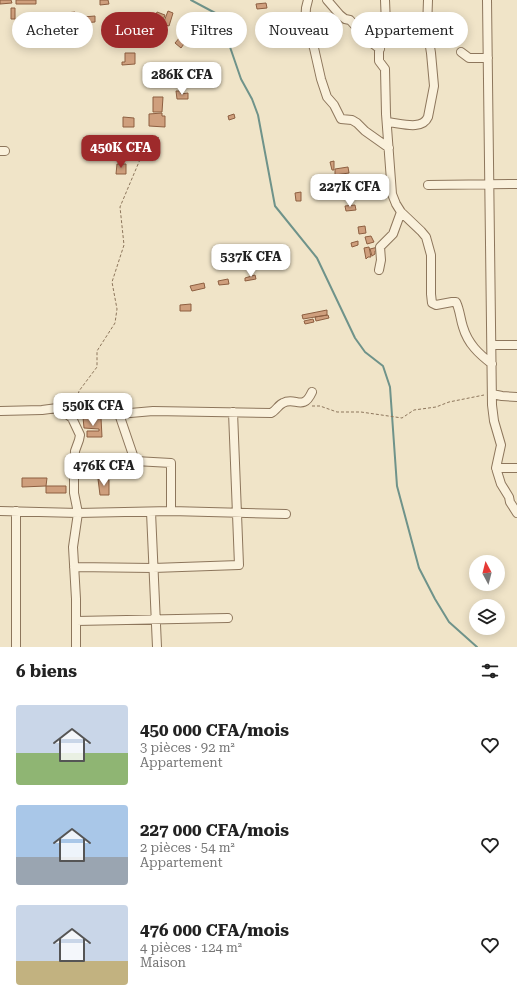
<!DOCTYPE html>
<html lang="fr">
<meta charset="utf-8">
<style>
body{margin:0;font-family:"Roboto Serif",serif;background:#f6f6f6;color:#222;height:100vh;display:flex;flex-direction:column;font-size:15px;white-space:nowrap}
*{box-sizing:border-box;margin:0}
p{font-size:13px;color:#767676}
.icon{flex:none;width:22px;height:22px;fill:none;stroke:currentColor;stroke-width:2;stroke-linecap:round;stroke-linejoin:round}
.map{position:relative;height:647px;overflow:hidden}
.panel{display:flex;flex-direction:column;background:#fff;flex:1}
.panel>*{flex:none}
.top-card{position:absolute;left:12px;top:12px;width:493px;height:36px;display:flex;gap:8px}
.needle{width:26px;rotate:353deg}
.tools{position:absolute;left:469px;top:555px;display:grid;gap:8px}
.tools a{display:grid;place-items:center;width:36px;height:36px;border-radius:50%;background:#fff;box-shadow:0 2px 10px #0003;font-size:20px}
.price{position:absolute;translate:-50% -34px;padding:0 9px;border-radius:8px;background:#fff;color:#222;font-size:13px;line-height:26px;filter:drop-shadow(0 1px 2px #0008)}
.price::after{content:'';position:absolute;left:50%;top:24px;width:12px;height:9px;margin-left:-6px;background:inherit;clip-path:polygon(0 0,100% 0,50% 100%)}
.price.on{background:#9e2a2b;color:#fff}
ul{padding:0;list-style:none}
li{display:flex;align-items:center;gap:12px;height:100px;padding:0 16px}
li span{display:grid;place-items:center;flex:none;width:112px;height:80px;border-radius:4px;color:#555}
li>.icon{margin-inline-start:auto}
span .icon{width:48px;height:48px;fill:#fffc;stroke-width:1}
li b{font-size:17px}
h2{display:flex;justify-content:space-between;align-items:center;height:48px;padding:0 16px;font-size:17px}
.tag{padding:0 14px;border-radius:18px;background:#fff;box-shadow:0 2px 10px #0003;font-size:14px;line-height:36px}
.tag.on{background:#9e2a2b;color:#fff}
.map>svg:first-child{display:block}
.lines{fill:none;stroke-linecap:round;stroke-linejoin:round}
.stream{stroke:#6f938a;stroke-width:2}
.building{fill:#cf9f7d;stroke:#8d5f41}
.minor-casing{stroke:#8d765c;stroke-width:10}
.path{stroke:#8d765c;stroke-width:1;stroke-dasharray:3 2;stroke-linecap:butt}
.minor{stroke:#faf1dc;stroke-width:8}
</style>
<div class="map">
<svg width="517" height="647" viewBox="0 0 517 647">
<rect width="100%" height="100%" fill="#f0e4c8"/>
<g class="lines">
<path class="stream" d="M 191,0 L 219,15 L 241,79 L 252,99 L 258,115 L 275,206 L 317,258 L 355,338 L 365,352 L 383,366 L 390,387 L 397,486 L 419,568 L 435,599 L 449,622 L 477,647"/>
</g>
<path class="building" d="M 0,0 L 11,0 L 12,3 L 0,4 Z
M 16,0 L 36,0 L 36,4 L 16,4 Z
M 100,0 L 108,0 L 109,4 L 100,5 Z
M 266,3 L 267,8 L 257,9 L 256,4 Z
M 11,8 L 15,8 L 15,19 L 11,19 Z
M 168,11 L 173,13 L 169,26 L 163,24 Z
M 75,12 L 76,23 L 67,24 L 66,13 Z
M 157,12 L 165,15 L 162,23 L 154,20 Z
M 51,16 L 52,24 L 39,25 L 39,17 Z
M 66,16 L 67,23 L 59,23 L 58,17 Z
M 95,16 L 95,22 L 83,23 L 83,17 Z
M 181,36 L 186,41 L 181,48 L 175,43 Z
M 125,53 L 135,53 L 135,64 L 122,65 L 122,62 L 125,62 Z
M 176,91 L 181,91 L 181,94 L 188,93 L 188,99 L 177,99 Z
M 153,97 L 163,97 L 162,112 L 153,112 Z
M 162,113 L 162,116 L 165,116 L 165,127 L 149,126 L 149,114 Z
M 234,114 L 235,118 L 229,120 L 228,116 Z
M 123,117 L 134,118 L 134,127 L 123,127 Z
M 334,161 L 334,170 L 332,170 L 330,162 Z
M 117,164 L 126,164 L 126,174 L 116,174 Z
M 348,167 L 349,173 L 335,175 L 335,169 Z
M 363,177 L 364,184 L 357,185 L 355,179 Z
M 301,192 L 301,201 L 296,201 L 295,193 Z
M 355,205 L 356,210 L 346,211 L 345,206 Z
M 365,226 L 366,233 L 359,234 L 358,227 Z
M 371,236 L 374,242 L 367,244 L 365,237 Z
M 358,241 L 358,245 L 352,247 L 351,243 Z
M 369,247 L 371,257 L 368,257 L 366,259 L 364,248 Z
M 378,247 L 378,250 L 375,251 L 375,254 L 372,256 L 370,249 Z
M 255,275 L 256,279 L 245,281 L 245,278 Z
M 228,279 L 229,284 L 219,285 L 218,281 Z
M 204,283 L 205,288 L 192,291 L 190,286 Z
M 191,304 L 191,311 L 180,311 L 180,305 Z
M 327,310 L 327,315 L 303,319 L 302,315 Z
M 328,315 L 329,318 L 316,321 L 315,317 Z
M 313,319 L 314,322 L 305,324 L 304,321 Z
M 83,417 L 101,418 L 102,437 L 87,437 L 87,431 L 99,431 L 99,429 L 84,428 Z
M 22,478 L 47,478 L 46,486 L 22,487 Z
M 98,479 L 109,480 L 109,495 L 100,495 Z
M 46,486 L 66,486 L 66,493 L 46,493 Z"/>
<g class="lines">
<g class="minor-casing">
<path id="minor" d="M 308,0 L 306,8 L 305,24 L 307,30 L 314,48 L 321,79 L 327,97 L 334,105 L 341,119 L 352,120 L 357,123 L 365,131 L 389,148
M 327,0 L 340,15 L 345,19 L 350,20 L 368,40 L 380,49
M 385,0 L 386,24 L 379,38 L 379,61 L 385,69 L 386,114 L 392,194 L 396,204 L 401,212 L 421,231 L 426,237 L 431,255 L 431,294 L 432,303 L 436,305 L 452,302 L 456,302 C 460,310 460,318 463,327 C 468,344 479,354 492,364
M 487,0 L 492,405 L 494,421 L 501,445 L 496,468 L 501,484 L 509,497 L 510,502 L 517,513
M 461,52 L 469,58 L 488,58
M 387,122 C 400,123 422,131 428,117 L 434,86 L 431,53 L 427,28 L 428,0
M 0,151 L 5,151
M 428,185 L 517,184
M 379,270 L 381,260 L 380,247 L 393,234 L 401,212
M 492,345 L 517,345
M 492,394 L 502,396 L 517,397
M 59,408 L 72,418 L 80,435 L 79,440 L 75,451 L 74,470 L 74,493 L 78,513 L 73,547 L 76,599 L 76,647
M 0,411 L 42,410 L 88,404 L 102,406 L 119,414 L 153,411 L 271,413 C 276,411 278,405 283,403 C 295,396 303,412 312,392
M 119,414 L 135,461 L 171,463 L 171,511
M 496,468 L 517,468
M 0,511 L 78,513 L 171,511 L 286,514
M 151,512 L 157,647
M 74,567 L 153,568 L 239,565 L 233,412
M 76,621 L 228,618
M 16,647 L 16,511"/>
</g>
<path class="path" d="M 77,399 L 79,391 L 97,367 L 97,351 L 115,323 L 117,309 L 112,282 L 124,245 L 120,207 L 144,150 L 150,142 L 160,137
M 312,406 L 320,406 L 337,412 L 361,412 L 402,418 L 414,410 L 436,407 L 449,402 L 484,395"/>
<use href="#minor" class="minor"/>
</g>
</svg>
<div class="tools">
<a><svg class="needle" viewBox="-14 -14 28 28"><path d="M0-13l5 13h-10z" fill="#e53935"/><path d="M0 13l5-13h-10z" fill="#767676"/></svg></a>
<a><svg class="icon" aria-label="layers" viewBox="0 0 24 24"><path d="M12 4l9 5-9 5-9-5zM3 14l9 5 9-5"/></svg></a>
</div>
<b class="price" style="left:182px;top:96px">286K CFA</b>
<b class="price on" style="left:121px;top:169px">450K CFA</b>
<b class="price" style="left:350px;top:208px">227K CFA</b>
<b class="price" style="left:251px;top:278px">537K CFA</b>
<b class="price" style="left:93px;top:427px">550K CFA</b>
<b class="price" style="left:104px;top:487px">476K CFA</b>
<div class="top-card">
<a class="tag">Acheter</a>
<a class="tag on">Louer</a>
<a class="tag">Filtres</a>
<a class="tag">Nouveau</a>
<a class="tag">Appartement</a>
</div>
</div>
<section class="panel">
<h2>6 biens<svg class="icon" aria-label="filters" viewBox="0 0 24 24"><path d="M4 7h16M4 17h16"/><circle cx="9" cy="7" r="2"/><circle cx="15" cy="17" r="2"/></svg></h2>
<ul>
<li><span style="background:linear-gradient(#c9d6e8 60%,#8fb573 0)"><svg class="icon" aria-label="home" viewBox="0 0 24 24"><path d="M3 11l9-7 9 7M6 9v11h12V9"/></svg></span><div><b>450 000 CFA/mois</b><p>3 pièces · 92 m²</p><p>Appartement</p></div><svg class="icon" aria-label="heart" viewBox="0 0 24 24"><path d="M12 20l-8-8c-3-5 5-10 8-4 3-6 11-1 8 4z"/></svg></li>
<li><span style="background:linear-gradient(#a9c7e8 65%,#9aa5b1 0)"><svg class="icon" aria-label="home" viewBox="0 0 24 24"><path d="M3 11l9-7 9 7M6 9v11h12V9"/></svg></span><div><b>227 000 CFA/mois</b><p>2 pièces · 54 m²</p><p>Appartement</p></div><svg class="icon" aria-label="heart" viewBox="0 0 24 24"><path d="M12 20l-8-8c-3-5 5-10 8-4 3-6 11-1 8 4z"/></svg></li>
<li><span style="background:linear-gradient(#c9d6e8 70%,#c2b280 0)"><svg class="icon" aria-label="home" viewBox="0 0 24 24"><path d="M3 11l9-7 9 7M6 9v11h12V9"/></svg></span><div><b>476 000 CFA/mois</b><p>4 pièces · 124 m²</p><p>Maison</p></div><svg class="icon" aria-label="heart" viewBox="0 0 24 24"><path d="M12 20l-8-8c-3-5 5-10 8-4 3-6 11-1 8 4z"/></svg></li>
</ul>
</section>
